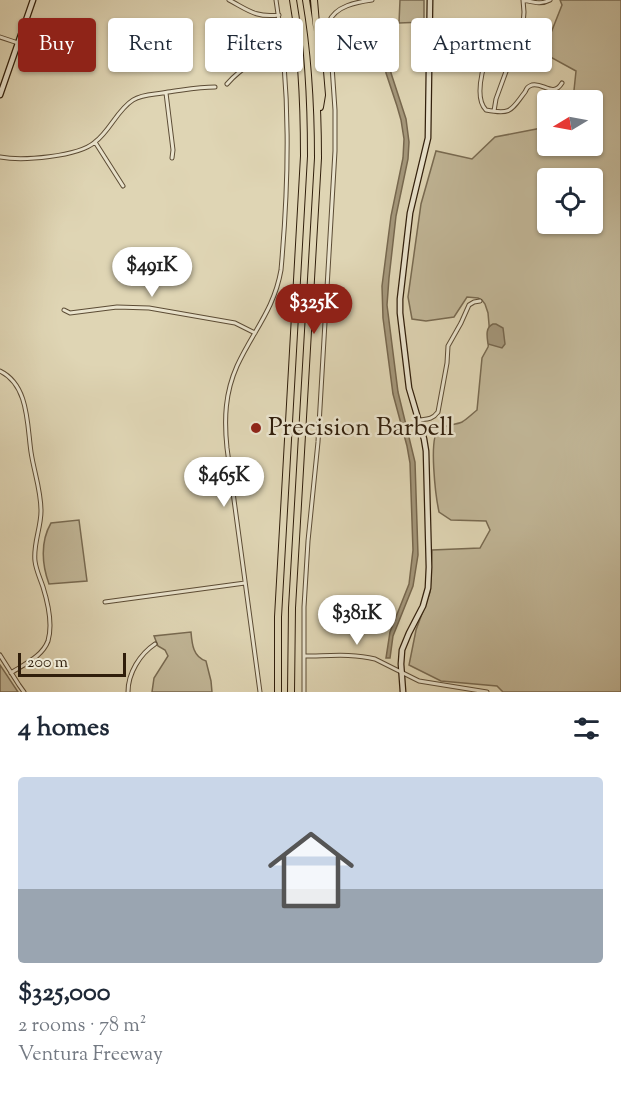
<!DOCTYPE html>
<meta charset="utf-8">
<style>
body{margin:0;font-family:"Sorts Mill Goudy",serif;background:#f6f6f7;color:#1f2937;height:100vh;display:flex;flex-direction:column;font-size:22px;white-space:nowrap}
*{box-sizing:border-box;margin:0}
p{font-size:20px;color:#747a83}
.icon{flex:none;width:33px;height:33px;fill:none;stroke:currentColor;stroke-width:2;stroke-linecap:round;stroke-linejoin:round}
.map{position:relative;height:692px;overflow:hidden}
.sheet{display:flex;flex-direction:column;background:#fff;flex:1}
.sheet>*{flex:none}
.hud{position:absolute;left:18px;top:18px;width:585px;height:54px;display:flex;gap:12px}
.needle{width:39px;rotate:260deg}
.fabs{position:absolute;left:537px;top:90px;display:grid;gap:12px}
.fabs a{display:grid;place-items:center;width:66px;height:66px;border-radius:6px;background:#fff;box-shadow:0 2px 4px #0004;font-size:30px}
.scale{position:absolute;left:18px;bottom:15px;width:108px;box-sizing:border-box;padding-left:6px;border:3px solid #301e0b;border-top:0;font-size:16px;line-height:21px;white-space:nowrap;color:#301e0b;-webkit-text-stroke:4px #eae4ce;paint-order:stroke}
.price{position:absolute;translate:-50% -51px;padding:0 14px;border-radius:21px;background:#fff;color:#222;font-size:20px;line-height:39px;filter:drop-shadow(0 2px 3px #0008)}
.price::after{content:'';position:absolute;left:50%;top:36px;width:18px;height:14px;margin-left:-9px;background:inherit;clip-path:polygon(0 0,100% 0,50% 100%)}
.price.active{background:#8f2418;color:#fff}
ul{padding:0;list-style:none}
li{display:grid;align-content:center;gap:12px;height:318px;padding:0 18px}
li+li{border-top:2px solid #e0e1e3}
li span{display:grid;place-items:center;height:186px;border-radius:6px;color:#555}
li>.icon{margin-inline-start:auto}
span .icon{width:108px;height:108px;fill:#fffc;stroke-width:1}
li b{font-size:26px}
h2{display:flex;justify-content:space-between;align-items:center;height:72px;padding:0 18px;font-size:26px}
.chip{padding:0 21px;border-radius:6px;background:#fff;box-shadow:0 2px 4px #0004;font-size:21px;line-height:54px}
.chip.active{background:#8f2418;color:#fff}
.map>svg:first-child{display:block}
.green{fill:#c1b697;stroke:#786a51;stroke-width:1.5;fill-rule:evenodd}
.water{fill:#a4977b;stroke:#76674e;stroke-width:1.5}
.lines{fill:none;stroke-linecap:round;stroke-linejoin:round}
.street-casing{stroke:#5c4c35;stroke-width:5}
.secondary-casing{stroke:#301e0b;stroke-width:7}
.highway-casing{stroke:#301e0b;stroke-width:8}
.street{stroke:#eae4ce;stroke-width:3}
.secondary{stroke:#eae4ce;stroke-width:4.5}
.highway{stroke:#dfd5b4;stroke-width:6}
.poi-dot{fill:#8f2418;stroke:#eae4ce;stroke-width:2}
.labels{text-anchor:middle;dominant-baseline:central;stroke-width:5;stroke-linejoin:round;paint-order:stroke}
.poi-label{font-size:26px;fill:#301e0b;stroke:#eae4ce;text-anchor:start}
</style>
<div class="map">
<svg width="621" height="692" viewBox="0 0 621 692">
<rect width="100%" height="100%" fill="#dfd5b4"/>
<filter id="stains"><feTurbulence type="fractalNoise" baseFrequency=".00333" numOctaves="4"/><feColorMatrix values="0 0 0 0 .2 0 0 0 0 .09 0 0 0 0 .02 0 0 0 .5 -.17"/></filter>
<radialGradient id="worn" r=".72"><stop offset=".6" stop-color="#630" stop-opacity="0"/><stop offset="1" stop-color="#630" stop-opacity=".3"/></radialGradient>
<path class="green" d="M 400,0 L 424,0 L 424,22 L 399,23 Z
M 560,0 L 621,0 L 621,692 L 503,692 L 497,686 L 441,681 L 409,665 L 416,630 L 430,592 L 432,550 L 480,548 L 490,530 L 486,521 L 451,520 L 439,512 C 436,498 428,437 439,429 C 446,425 455,425 462,422 C 467,419 472,414 477,410 L 482,358 L 488,347 L 490,336 L 488,313 L 485,304 L 482,300 L 478,298 L 467,297 L 454,317 L 426,321 L 412,319 L 408,297 L 421,204 L 436,151 L 472,159 L 495,137 L 547,127 L 548,146 L 592,146 L 592,100 L 573,100 L 576,71 L 543,53 L 562,5 ZM 548,178 L 592,178 L 592,224 L 548,224 Z
M 79,520 L 87,581 L 49,584 C 42,565 40,542 51,523 Z
M 191,632 C 192,644 193,657 206,661 L 211,681 L 212,692 L 152,692 L 154,678 L 168,656 L 165,650 L 158,646 L 154,636 Z
M 0,665 L 18,692 L 0,692 Z"/>
<path class="water" d="M 382,35 L 388,35 L 391,73 L 406,119 L 409,142 L 408,159 L 396,216 L 389,278 L 387,305 L 398,392 L 415,462 L 418,555 L 413,586 L 393,636 L 390,658 L 386,658 L 390,632 L 409,584 L 413,550 L 410,463 L 407,446 L 393,394 L 383,318 L 382,286 L 391,216 L 403,158 L 404,139 L 401,120 L 397,106 L 386,73 Z
M 493,324 L 496,324 L 503,328 L 505,344 L 502,348 L 488,344 C 487,336 485,328 493,324 Z"/>
<g class="lines">
<g class="street-casing">
<path id="street" d="M 229,0 C 248,10 256,18 279,15
M 523,0 C 533,2 541,5 550,0
M 0,37 L 18,43
M 488,52 C 483,67 474,98 486,110 C 512,115 511,110 525,92 C 527,88 527,87 532,85 C 543,82 553,98 562,83
M 227,84 C 241,68 261,55 283,53
M 166,93 L 173,150 L 172,158
M 494,111 L 496,99 L 523,25 L 524,12 L 523,0
M 95,142 L 123,186
M 0,157 C 22,161 78,157 95,142 C 110,131 117,110 133,100 C 144,93 155,95 168,92 C 184,90 199,87 215,87
M 64,310 L 70,313 L 117,307 L 149,308 L 235,323 L 255,333
M 0,371 C 29,385 27,425 31,452 C 34,472 41,490 41,511 C 41,528 33,544 35,561 C 36,570 40,578 43,587 C 48,603 53,624 48,641 C 42,657 24,664 11,673
M 418,420 C 427,419 432,420 438,412 L 447,363 L 448,346 L 461,323 L 469,305 L 474,302 L 480,301
M 105,602 L 245,583
M 0,655 L 19,685 L 24,692
M 304,656 C 327,656 352,653 375,659 L 419,681 L 487,692
M 128,692 C 128,673 140,654 155,644
M 260,692 L 227,448 C 224,419 225,393 237,366 C 253,331 274,310 281,270 C 289,180 291,89 276,0
M 304,692 L 304,607 L 308,541 L 318,442 L 335,151 L 335,110 L 329,22 C 335,6 357,2 372,0"/>
</g>
<g class="secondary-casing">
<path id="secondary" d="M 0,95 L 33,0
M 403,692 L 401,664 L 402,650 L 409,633 L 423,606 L 428,588 L 429,567 L 426,451 L 424,439 L 409,388 L 400,313 L 400,299 L 410,213 L 428,138 L 430,0"/>
</g>
<g class="highway-casing">
<path id="highway" d="M 314,0 L 322,95 L 320,107
M 278,692 L 278,617 L 304,156 C 304,104 302,52 293,0
M 291,692 L 292,608 L 318,158 C 318,105 315,53 306,0"/>
</g>
<use href="#street" class="street"/>
<use href="#secondary" class="secondary"/>
<use href="#highway" class="highway"/>
</g>
<circle class="poi-dot" cx="256" cy="428" r="6"/>
<g class="labels">
<g class="poi-label">
<text x="268" y="428">Precision Barbell</text>
</g>
</g>
<rect width="100%" height="100%" filter="url(#stains)"/>
<rect width="100%" height="100%" fill="url(#worn)"/>
</svg>
<div class="fabs">
<a><svg class="needle" viewBox="-14 -14 28 28"><path d="M0-13l5 13h-10z" fill="#e53935"/><path d="M0 13l5-13h-10z" fill="#747a83"/></svg></a>
<a><svg class="icon" aria-label="locate" viewBox="0 0 24 24"><circle cx="12" cy="12" r="6"/><path d="M12 2v4M12 18v4M2 12h4M18 12h4"/></svg></a>
</div>
<div class="scale">200 m</div>
<b class="price" style="left:152px;top:298px">$491K</b>
<b class="price active" style="left:314px;top:335px">$325K</b>
<b class="price" style="left:224px;top:508px">$465K</b>
<b class="price" style="left:357px;top:646px">$381K</b>
<div class="hud">
<a class="chip active">Buy</a>
<a class="chip">Rent</a>
<a class="chip">Filters</a>
<a class="chip">New</a>
<a class="chip">Apartment</a>
</div>
</div>
<section class="sheet">
<h2>4 homes<svg class="icon" aria-label="filters" viewBox="0 0 24 24"><path d="M4 7h16M4 17h16"/><circle cx="9" cy="7" r="2"/><circle cx="15" cy="17" r="2"/></svg></h2>
<ul>
<li><span style="background:linear-gradient(#c9d6e8 60%,#9aa5b1 0)"><svg class="icon" aria-label="home" viewBox="0 0 24 24"><path d="M3 11l9-7 9 7M6 9v11h12V9"/></svg></span><div><b>$325,000</b><p>2 rooms · 78 m²</p><p>Ventura Freeway</p></div></li>
</ul>
</section>
